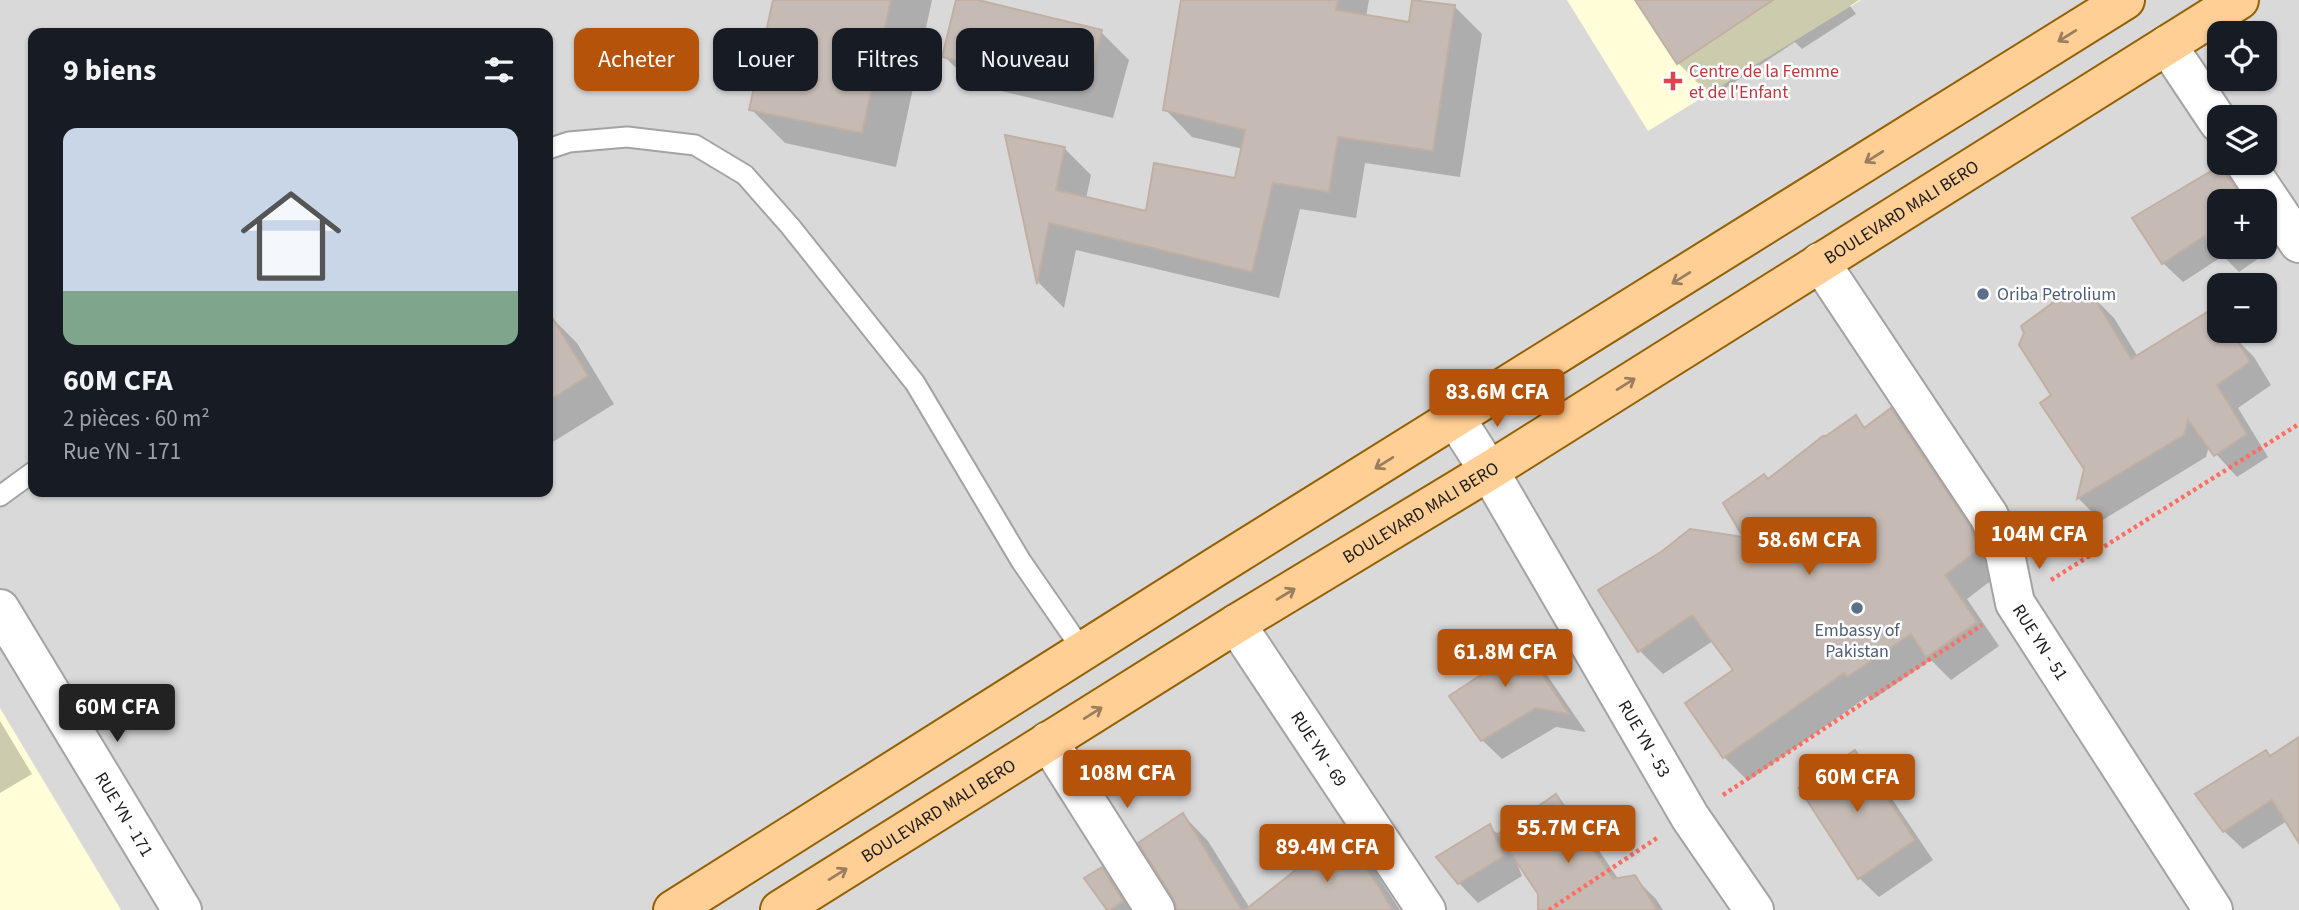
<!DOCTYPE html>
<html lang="fr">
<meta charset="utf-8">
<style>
body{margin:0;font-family:"Source Sans 3",sans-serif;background:#242831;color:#f1f3f6;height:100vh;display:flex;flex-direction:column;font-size:26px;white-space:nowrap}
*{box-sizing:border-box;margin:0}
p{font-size:23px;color:#9ea1a6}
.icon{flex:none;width:38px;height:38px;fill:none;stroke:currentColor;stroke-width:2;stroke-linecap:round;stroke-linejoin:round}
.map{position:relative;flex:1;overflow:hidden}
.side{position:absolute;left:28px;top:28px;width:525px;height:469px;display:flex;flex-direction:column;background:#171b24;border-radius:14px;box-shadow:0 2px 5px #0004}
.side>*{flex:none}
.hud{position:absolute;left:574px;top:28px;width:665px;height:63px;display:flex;gap:14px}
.buttons{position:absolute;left:2207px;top:21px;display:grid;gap:14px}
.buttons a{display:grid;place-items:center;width:70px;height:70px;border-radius:14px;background:#171b24;box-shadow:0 2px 5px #0004;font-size:35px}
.price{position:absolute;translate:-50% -60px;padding:0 16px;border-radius:7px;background:#b45309;color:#fff;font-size:23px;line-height:46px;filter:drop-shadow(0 2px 4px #0008)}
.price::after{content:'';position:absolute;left:50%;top:42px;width:21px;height:16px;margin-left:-10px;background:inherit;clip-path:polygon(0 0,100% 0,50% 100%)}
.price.on{background:#222;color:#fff}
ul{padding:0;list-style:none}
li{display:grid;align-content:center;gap:14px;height:371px;padding:0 35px}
li span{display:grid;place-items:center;height:217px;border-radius:14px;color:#555}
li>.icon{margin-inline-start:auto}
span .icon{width:126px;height:126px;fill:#fffc;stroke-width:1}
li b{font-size:30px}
h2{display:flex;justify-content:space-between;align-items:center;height:84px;padding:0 35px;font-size:30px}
.pill{padding:0 24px;border-radius:14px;background:#171b24;box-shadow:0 2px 5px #0004;font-size:24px;line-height:63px}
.pill.on{background:#b45309;color:#fff}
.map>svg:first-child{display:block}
.residential{fill:#dad9d9;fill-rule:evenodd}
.education{fill:#fffed9}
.shadow{fill:#0003}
.building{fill:#c6bbb4;stroke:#c0afa2;stroke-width:2}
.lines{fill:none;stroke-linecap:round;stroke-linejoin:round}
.service-casing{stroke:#a3a3a3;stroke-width:23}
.minor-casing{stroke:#a3a3a3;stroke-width:42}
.primary-casing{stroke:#946000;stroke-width:42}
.path{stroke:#ff6e61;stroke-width:4.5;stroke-dasharray:3.5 3.5;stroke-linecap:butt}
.service{stroke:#fff;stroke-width:19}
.minor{stroke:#fff;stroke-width:38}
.primary{stroke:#ffcf95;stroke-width:38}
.oneway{stroke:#997e5f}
.health-dot{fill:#e0444e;stroke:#fff;stroke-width:2.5}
.service-dot{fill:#5c6f8a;stroke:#fff;stroke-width:2.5}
.labels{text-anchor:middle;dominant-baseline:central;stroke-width:5;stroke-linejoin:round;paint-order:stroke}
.health-label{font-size:18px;fill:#be3a42;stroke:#fff;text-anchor:start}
.street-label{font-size:18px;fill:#1c1c1c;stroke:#fff}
.service-label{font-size:18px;fill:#4e5e75;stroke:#fff;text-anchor:start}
</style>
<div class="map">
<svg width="2299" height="910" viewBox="0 0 2299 910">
<rect width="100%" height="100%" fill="#eee9e1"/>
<path class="residential" d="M 0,0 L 2299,0 L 2299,910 L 0,910 ZM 33,33 L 548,33 L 548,492 L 33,492 ZM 2219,33 L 2264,33 L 2264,79 L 2219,79 ZM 2219,117 L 2264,117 L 2264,163 L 2219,163 ZM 2219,201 L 2264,201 L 2264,247 L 2219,247 ZM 2219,285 L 2264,285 L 2264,331 L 2219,331 Z"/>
<path class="education" d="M 1567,0 L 1861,0 L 1648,131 Z
M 0,708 L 121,910 L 0,910 Z"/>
<path class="shadow" d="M 775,0 L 932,0 L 896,167 L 785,143 L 751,109 Z
M 958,0 L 970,0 L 1101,32 L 1129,60 L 1113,118 L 972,84 L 944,56 Z
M 1183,0 L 1369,0 L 1366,17 L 1410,24 L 1454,6 L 1482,34 L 1460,177 L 1365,163 L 1356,218 L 1300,209 L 1279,298 L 1076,250 L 1064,308 L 1039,283 L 1008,138 L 1064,148 L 1091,175 L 1086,199 L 1147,213 L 1236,181 L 1243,149 L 1192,137 L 1165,109 Z
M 1637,0 L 1859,0 L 1850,6 L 1856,14 L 1802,49 L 1795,42 L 1712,97 L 1678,63 Z
M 2223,166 L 2242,185 L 2249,201 L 2219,201 L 2219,247 L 2264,247 L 2264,224 L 2278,245 L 2239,272 L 2223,256 L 2183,282 L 2163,263 Z
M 2092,296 L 2114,318 L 2138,357 L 2219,322 L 2219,331 L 2228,331 L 2254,357 L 2271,385 L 2238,408 L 2268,457 L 2237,477 L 2209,446 L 2206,457 L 2101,521 L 2079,499 L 2086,468 L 2053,395 Z
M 549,315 L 577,343 L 614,404 L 548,445 Z
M 1891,410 L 1914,434 L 1993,552 L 2001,573 L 1967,599 L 1999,646 L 1951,680 L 1931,660 L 1872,700 L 1868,696 L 1748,781 L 1724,757 L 1688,704 L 1735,671 L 1713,641 L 1663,674 L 1640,651 L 1600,591 L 1747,540 L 1769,480 L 1856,418 L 1866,428 Z
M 1513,633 L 1532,653 L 1586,732 L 1556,727 L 1502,759 L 1482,740 Z
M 0,721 L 32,774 L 0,793 Z
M 2299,739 L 2299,834 L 2287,821 L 2243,849 L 2224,831 L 2266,752 L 2271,757 Z
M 1854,753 L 1874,772 L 1933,860 L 1879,897 L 1859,878 Z
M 1556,796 L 1577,818 L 1619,880 L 1634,877 L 1656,899 L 1663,910 L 1551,910 L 1518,862 L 1517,863 L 1522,876 L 1478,903 L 1459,883 L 1490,827 L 1499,835 Z
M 1183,815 L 1208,841 L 1251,910 L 1179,910 Z
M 1344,834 L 1366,857 L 1400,910 L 1306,910 Z
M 1102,869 L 1111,879 L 1131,910 L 1109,910 Z"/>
<path class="building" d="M 773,0 L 891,0 L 862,133 L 749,110 Z
M 956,0 L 978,0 L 1102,30 L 1086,91 L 942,57 Z
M 1181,0 L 1338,0 L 1336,10 L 1409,22 L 1412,0 L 1455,5 L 1433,151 L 1338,137 L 1329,192 L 1273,183 L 1252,272 L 1049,223 L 1037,284 L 1005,135 L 1065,147 L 1056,190 L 1146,211 L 1154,163 L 1235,178 L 1245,130 L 1163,110 Z
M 1635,0 L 1773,0 L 1677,64 Z
M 2223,164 L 2227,175 L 2244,201 L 2219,201 L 2219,247 L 2229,247 L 2218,254 L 2204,236 L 2162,264 L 2132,218 Z
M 2092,294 L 2131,359 L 2209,311 L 2219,320 L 2219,331 L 2233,333 L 2250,362 L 2217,385 L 2247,434 L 2214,456 L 2188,420 L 2184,435 L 2077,499 L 2084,469 L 2040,403 L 2051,395 L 2019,345 L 2024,333 L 2021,326 L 2058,299 Z
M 548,311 L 588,376 L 548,401 Z
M 1891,408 L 1970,526 L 1979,549 L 1945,575 L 1977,622 L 1926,657 L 1911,634 L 1847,677 L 1844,673 L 1723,758 L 1685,703 L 1733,670 L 1692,615 L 1638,652 L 1598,590 L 1661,552 L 1690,529 L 1743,537 L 1723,503 L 1764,474 L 1768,479 L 1823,436 L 1826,436 L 1856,415 L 1864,428 Z
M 1513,631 L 1569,714 L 1536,708 L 1481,741 L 1449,696 L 1493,667 L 1480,651 Z
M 2299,737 L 2299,843 L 2272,800 L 2223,832 L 2195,794 L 2266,750 L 2270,756 Z
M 1855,750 L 1915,840 L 1858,879 L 1799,788 Z
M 1556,794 L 1613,879 L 1635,875 L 1657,910 L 1538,910 L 1538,894 L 1498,834 Z
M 1183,813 L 1242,910 L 1177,910 L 1173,898 L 1138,843 Z
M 1490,824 L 1504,856 L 1458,884 L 1436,857 Z
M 1344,832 L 1393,910 L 1245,910 Z
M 1102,867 L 1123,901 L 1111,910 L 1107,910 L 1084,878 Z"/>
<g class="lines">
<g class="service-casing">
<path id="service" d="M 548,149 L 569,142 L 627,137 L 695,145 L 745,175 L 790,226 L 915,383 L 1021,561 L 1083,651
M 0,496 L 33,472"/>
</g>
<g class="minor-casing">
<g id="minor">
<path d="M 2167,45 L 2219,123"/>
<path d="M 2245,163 L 2299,243"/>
<path id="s1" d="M 1820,262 L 1989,516 L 2005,554 L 2015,603 L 2213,910"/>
<path id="s2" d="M 1456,419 L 1489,471 L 1690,817 L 1754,910"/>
<path id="s3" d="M 0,609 L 182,910"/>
<path id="s4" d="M 1236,624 L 1426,910"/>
<path d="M 1048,741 L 1155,910"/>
</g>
</g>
<g class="primary-casing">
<g id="primary">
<path d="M 673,910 L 1214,568 L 2125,0"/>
<path id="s5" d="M 780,910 L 1236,624 L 1489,471 L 2239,0"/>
</g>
</g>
<path class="path" d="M 2051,580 L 2299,424
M 1723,795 L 1982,625
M 1549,910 L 1657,838"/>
<use href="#service" class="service"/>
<use href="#minor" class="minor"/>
<use href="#primary" class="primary"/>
</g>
<defs><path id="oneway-shaft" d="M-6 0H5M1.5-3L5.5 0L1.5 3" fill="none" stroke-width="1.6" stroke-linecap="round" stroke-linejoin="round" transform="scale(1.75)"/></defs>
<g class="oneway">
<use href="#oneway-shaft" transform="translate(2067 36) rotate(148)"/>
<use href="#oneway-shaft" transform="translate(1874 157) rotate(148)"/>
<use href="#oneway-shaft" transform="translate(1681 278) rotate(148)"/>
<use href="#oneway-shaft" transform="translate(1626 384) rotate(-32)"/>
<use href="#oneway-shaft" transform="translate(1384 463) rotate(148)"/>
<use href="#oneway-shaft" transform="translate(1286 594) rotate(-31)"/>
<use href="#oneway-shaft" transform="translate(1093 713) rotate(-32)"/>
<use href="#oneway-shaft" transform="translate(838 874) rotate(-32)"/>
</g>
<path class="health-dot" d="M1669.5 70.5h7v7h7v7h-7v7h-7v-7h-7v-7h7z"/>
<g class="service-dot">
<circle cx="1983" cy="294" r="7"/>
<circle cx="1857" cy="608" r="7"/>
</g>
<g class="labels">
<g class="health-label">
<text x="1689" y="71">Centre de la Femme<tspan x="1689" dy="21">et de l'Enfant</tspan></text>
</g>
<g class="street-label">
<text stroke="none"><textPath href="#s5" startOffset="1321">BOULEVARD MALI BERO</textPath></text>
<text stroke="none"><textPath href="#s5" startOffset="754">BOULEVARD MALI BERO</textPath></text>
<text stroke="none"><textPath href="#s1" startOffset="443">RUE YN - 51</textPath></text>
<text stroke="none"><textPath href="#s2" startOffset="371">RUE YN - 53</textPath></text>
<text stroke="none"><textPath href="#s4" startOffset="150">RUE YN - 69</textPath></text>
<text stroke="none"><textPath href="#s5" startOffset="187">BOULEVARD MALI BERO</textPath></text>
<text stroke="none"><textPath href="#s3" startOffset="240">RUE YN - 171</textPath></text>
</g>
<g class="service-label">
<text x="1997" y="294">Oriba Petrolium</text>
<text x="1857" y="630" text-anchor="middle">Embassy of<tspan x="1857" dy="21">Pakistan</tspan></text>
</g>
</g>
</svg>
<div class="buttons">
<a><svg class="icon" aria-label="locate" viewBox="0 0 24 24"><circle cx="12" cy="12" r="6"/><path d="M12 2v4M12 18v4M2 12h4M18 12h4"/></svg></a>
<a><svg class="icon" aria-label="layers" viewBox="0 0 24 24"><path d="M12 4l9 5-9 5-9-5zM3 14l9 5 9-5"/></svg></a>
<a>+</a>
<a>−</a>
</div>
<b class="price" style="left:1497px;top:429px">83.6M CFA</b>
<b class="price" style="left:2039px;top:571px">104M CFA</b>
<b class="price" style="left:1809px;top:577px">58.6M CFA</b>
<b class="price" style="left:1505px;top:689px">61.8M CFA</b>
<b class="price on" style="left:117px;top:744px">60M CFA</b>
<b class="price" style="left:1127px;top:810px">108M CFA</b>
<b class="price" style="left:1857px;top:814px">60M CFA</b>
<b class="price" style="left:1568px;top:865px">55.7M CFA</b>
<b class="price" style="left:1327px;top:884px">89.4M CFA</b>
<div class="hud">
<a class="pill on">Acheter</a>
<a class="pill">Louer</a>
<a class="pill">Filtres</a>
<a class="pill">Nouveau</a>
</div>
<section class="side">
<h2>9 biens<svg class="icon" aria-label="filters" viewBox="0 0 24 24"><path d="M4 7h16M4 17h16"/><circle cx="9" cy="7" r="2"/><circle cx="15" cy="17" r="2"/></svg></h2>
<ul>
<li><span style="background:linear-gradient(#c9d6e8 75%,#7fa58c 0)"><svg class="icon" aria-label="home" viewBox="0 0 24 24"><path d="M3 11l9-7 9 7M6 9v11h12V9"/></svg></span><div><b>60M CFA</b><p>2 pièces · 60 m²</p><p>Rue YN - 171</p></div></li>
</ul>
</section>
</div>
